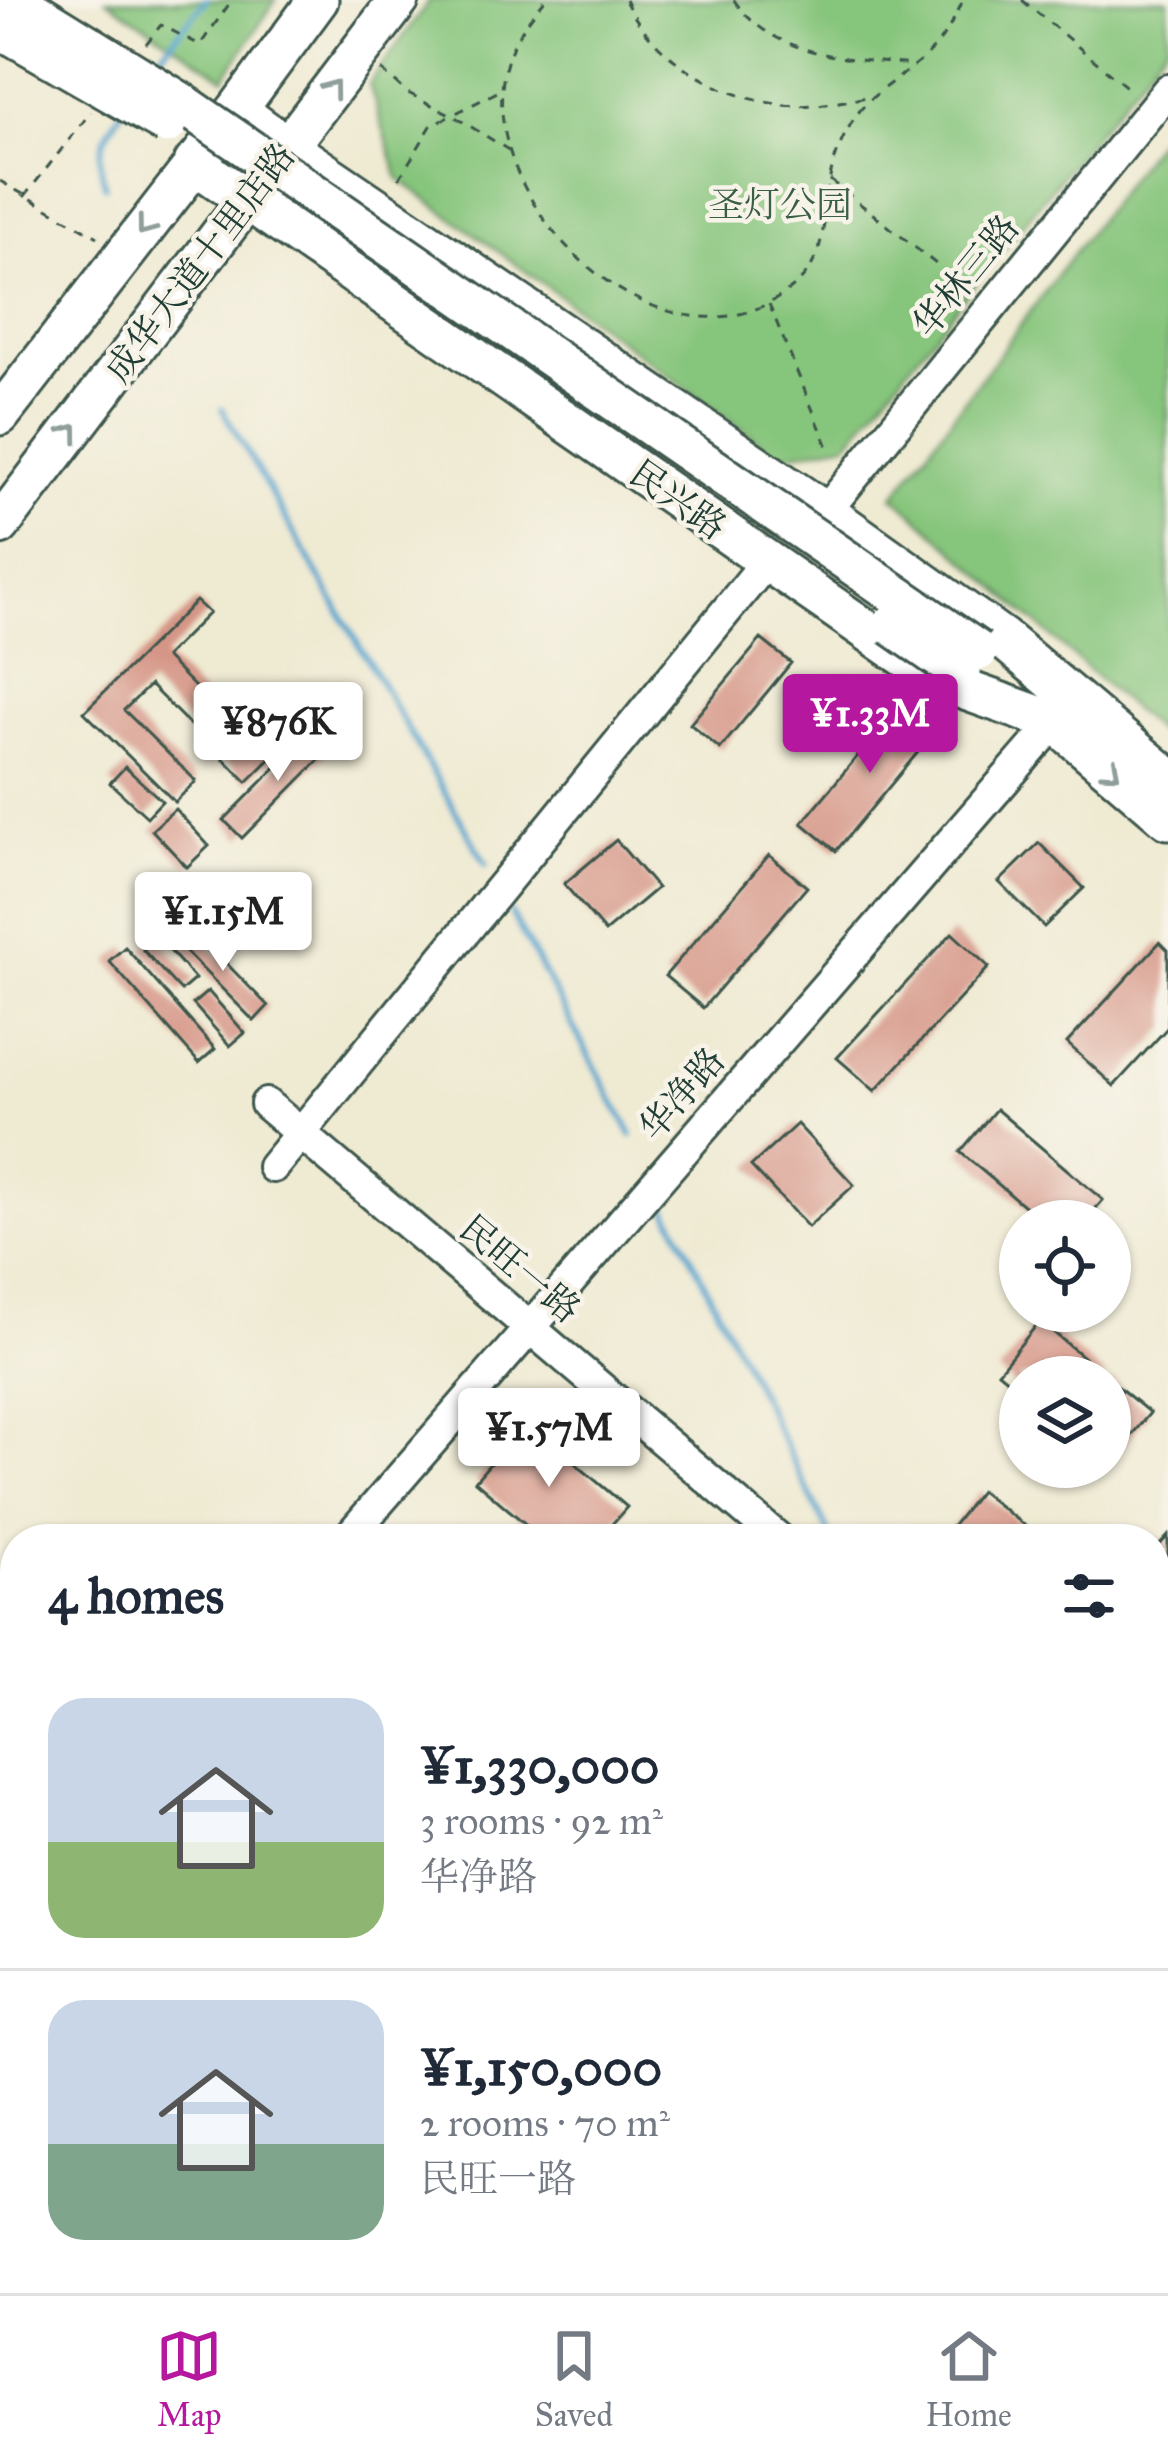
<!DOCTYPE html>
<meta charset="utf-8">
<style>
body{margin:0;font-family:"IM FELL Great Primer","Noto Serif SC",serif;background:#f6f6f7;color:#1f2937;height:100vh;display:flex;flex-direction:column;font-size:45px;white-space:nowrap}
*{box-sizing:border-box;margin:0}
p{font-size:39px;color:#747a83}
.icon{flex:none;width:66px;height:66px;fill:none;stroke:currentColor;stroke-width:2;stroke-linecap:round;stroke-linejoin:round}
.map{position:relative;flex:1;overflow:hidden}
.panel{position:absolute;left:0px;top:1524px;width:1170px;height:771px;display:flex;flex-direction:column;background:#fff;border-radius:48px 48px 0 0;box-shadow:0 3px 9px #0004}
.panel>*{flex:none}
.controls{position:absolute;left:999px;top:1200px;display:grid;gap:24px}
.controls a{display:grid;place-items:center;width:132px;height:132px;border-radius:50%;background:#fff;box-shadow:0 3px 9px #0004;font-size:60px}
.price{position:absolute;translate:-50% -102px;padding:0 27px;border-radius:12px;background:#fff;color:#222;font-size:39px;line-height:78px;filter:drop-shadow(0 3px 6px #0008)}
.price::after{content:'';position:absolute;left:50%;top:72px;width:36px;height:27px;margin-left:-18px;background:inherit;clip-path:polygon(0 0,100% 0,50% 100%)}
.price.selected{background:#b5179e;color:#fff}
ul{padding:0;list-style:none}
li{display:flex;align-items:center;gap:36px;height:300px;padding:0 48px}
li+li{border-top:3px solid #e0e1e3}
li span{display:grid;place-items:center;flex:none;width:336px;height:240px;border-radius:36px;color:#555}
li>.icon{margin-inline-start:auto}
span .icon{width:144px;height:144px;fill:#fffc;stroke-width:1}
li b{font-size:51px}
h2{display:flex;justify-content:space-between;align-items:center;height:144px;padding:0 48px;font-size:51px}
.dock{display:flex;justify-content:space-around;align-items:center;height:168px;border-top:3px solid #e0e1e3;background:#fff;font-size:33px;color:#747a83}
.dock a{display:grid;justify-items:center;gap:6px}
.dock .selected{color:#b5179e}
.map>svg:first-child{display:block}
.green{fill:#86c57c;stroke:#528158;stroke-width:3}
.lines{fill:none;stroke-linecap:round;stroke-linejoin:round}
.stream{stroke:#54a4ce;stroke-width:6}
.building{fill:#d69687}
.minor-casing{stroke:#3e574c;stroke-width:36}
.major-casing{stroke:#3e574c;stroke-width:45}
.path{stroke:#3e574c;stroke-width:3;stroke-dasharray:9 9;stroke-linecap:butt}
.minor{stroke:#fff;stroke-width:30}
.major{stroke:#fff;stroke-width:39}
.major-bridge-casing{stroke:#3e574c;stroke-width:45;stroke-linecap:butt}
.major-bridge{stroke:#fff;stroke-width:39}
.oneway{stroke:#8f9e9a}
.labels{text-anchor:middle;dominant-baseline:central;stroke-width:9;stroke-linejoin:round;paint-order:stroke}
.park-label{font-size:36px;fill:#395f46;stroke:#f7f3e8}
.street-label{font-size:36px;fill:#1f3d34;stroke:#f7f3e8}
</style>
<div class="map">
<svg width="1168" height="2293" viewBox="0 0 1168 2293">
<rect width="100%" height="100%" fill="#f7f3e8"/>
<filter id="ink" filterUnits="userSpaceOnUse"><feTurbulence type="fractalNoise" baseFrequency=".00833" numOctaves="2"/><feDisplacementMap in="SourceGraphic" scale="24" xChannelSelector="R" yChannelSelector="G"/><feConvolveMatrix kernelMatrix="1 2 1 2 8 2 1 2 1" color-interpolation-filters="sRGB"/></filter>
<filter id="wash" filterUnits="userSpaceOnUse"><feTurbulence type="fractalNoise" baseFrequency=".004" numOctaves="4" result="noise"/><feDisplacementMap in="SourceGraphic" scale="48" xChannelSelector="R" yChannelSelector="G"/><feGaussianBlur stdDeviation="2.7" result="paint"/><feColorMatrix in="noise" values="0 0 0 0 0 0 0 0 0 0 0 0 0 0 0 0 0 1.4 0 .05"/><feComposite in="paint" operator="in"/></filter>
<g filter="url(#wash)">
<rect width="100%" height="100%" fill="#efead2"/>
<path class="green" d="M 107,0 L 276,0 L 224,78 Z
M 430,0 L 1168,0 L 1168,43 L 848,443 L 779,456 L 399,179 L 369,84 Z
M 1168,125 L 1168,741 L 894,496 Z"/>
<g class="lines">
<path class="stream" d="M 151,66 L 206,0
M 105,186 C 95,152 102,140 121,112
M 222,409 L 486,864
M 511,913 L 632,1135
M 666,1206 L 832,1539
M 1155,2170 L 1168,2149
M 1052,2293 L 1063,2280"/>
</g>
<g id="blocks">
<path class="building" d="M 196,601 L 209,613 L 165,657 L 238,730 L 282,686 L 313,717 L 247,782 L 150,685 L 124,710 L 196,781 L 175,802 L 84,712 Z
M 761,639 L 791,663 L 720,749 L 690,724 Z
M 904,700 L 938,728 L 836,851 L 802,823 Z
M 313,730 L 331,748 L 242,838 L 224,820 Z
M 125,767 L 162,801 L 147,817 L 110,783 Z
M 175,809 L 209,846 L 187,867 L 152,830 Z
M 616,840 L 657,888 L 605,932 L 564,884 Z
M 1039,843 L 1084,888 L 1044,927 L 999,882 Z
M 769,855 L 807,887 L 703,1008 L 665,976 Z
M 168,897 L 187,919 L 171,932 L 153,911 Z
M 192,928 L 268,1006 L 254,1021 L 177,943 Z
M 952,933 L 989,967 L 875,1091 L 837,1058 Z
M 158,937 L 195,979 L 181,991 L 143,950 Z
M 1160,942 L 1168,950 L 1168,1027 L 1114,1086 L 1067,1043 Z
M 125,947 L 215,1049 L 199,1063 L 109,961 Z
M 208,991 L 245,1033 L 230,1046 L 193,1004 Z
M 996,1109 L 1103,1200 L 1085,1221 L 1042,1221 L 960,1152 Z
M 797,1124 L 854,1185 L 808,1227 L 751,1166 Z
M 1040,1321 L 1107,1377 L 1020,1377 L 1020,1390 L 998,1372 Z
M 1110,1380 L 1150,1413 L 1110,1461 Z
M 526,1422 L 627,1507 L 599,1539 L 543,1539 L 475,1481 Z
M 980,1491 L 1025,1526 L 1014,1539 L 954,1539 L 947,1533 Z
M 1168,1536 L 1168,1596 L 1155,1584 L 1155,1550 Z
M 15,1605 L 15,1654 L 0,1645 L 0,1616 L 6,1620 Z
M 1168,2238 L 1168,2293 L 1121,2293 L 1132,2280 L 1155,2280 L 1155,2253 Z"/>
</g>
</g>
<g filter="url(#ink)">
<use href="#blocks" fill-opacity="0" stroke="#3e574c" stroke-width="3"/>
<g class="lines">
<g class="minor-casing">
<path id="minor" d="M 825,512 L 1168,90
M 266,1104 L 779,1539
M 273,1167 L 767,561
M 347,1539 L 1055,722 L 1070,711
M 2,1810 L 15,1821
M 1155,1858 L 1168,1869
M 1155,2077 L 1168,2062
M 551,2280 L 566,2293
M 973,2293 L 984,2280"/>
</g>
<g class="major-casing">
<path id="major" d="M 237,110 L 287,147 L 825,512 L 1002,638 L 1168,778
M 194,163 L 940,681 L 1055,722 L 1168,819
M 0,415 L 237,110 L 318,0
M 0,525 L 399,0"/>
</g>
<path class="path" d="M 545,0 C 529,19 514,38 507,62 C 466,201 667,392 793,287 C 823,263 823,230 827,196 C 830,169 839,142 854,119 C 872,90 905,77 929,53 C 944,38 955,19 963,0
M 625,0 C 653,57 715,95 777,104 C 808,109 841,102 872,96
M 734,0 C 772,57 850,59 912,65
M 1022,0 L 1130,90
M 146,44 L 161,25 L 200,45 L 232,0
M 381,70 L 408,93 L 452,115 L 501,90
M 399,179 L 431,126 L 452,115 L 510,151
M 830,180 L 970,291
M 0,181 L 98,237
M 24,197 L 91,112
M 769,304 L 828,447"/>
<use href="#minor" class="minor"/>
<use href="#major" class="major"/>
<g class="major-bridge-casing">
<path id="major-bridge" d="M 16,0 L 182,103 L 978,651
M 0,28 L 167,124
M 892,625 L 961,673"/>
</g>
<use href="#major-bridge" class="major-bridge"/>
</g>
<defs><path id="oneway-chevron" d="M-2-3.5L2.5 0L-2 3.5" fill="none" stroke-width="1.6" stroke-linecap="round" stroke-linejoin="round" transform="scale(3)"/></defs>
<g class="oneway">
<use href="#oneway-chevron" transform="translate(332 88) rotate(-53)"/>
<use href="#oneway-chevron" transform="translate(145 227) rotate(127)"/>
<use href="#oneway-chevron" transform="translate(71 432) rotate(-53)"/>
<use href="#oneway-chevron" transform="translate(1112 771) rotate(41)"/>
</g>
</g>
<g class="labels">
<g class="park-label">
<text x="780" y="205">圣灯公园</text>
</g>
<g class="street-label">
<text transform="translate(200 263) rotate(-53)">成华大道十里店路</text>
<text transform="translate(966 276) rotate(-51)">华林三路</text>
<text transform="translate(678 500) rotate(35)">民兴路</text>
<text transform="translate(682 1094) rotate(-49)">华净路</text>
<text transform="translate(520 1269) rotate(40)">民旺一路</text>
</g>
</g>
</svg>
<div class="controls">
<a><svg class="icon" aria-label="locate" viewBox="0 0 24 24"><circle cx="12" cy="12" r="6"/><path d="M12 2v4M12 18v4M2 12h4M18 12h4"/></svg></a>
<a><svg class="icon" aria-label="layers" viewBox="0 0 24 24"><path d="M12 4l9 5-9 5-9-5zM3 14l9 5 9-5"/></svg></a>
</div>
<b class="price selected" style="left:870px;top:776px">¥1.33M</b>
<b class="price" style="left:278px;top:784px">¥876K</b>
<b class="price" style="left:223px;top:974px">¥1.15M</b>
<b class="price" style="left:549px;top:1490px">¥1.57M</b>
<section class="panel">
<h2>4 homes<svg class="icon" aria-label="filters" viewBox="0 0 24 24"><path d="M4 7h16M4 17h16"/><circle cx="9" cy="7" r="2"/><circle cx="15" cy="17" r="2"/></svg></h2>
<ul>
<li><span style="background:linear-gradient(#c9d6e8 60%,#8fb573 0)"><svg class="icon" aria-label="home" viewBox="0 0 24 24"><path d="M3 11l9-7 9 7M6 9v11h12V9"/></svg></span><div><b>¥1,330,000</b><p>3 rooms · 92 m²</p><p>华净路</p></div></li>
<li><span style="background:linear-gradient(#c9d6e8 60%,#7fa58c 0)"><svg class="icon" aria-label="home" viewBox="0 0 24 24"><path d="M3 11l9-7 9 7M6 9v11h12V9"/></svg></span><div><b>¥1,150,000</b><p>2 rooms · 70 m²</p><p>民旺一路</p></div></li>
</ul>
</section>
</div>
<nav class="dock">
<a class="selected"><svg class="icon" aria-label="map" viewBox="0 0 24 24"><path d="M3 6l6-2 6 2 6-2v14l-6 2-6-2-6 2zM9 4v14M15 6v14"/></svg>Map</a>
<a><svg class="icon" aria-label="saved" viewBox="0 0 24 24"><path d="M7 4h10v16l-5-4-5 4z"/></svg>Saved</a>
<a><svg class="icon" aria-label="home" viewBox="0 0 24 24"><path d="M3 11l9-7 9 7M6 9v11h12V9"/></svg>Home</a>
</nav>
